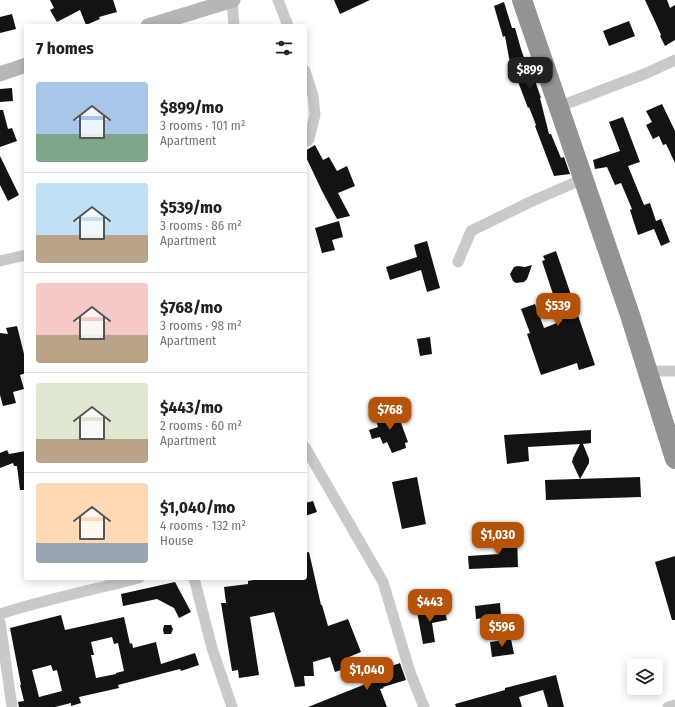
<!DOCTYPE html>
<meta charset="utf-8">
<style>
body{margin:0;font-family:"Fira Sans Condensed",sans-serif;background:#f2f2f2;color:#202124;height:100vh;display:flex;flex-direction:column;font-size:15px;white-space:nowrap}
*{box-sizing:border-box;margin:0}
p{font-size:13px;color:#757577}
.icon{flex:none;width:22px;height:22px;fill:none;stroke:currentColor;stroke-width:2;stroke-linecap:round;stroke-linejoin:round}
.map{position:relative;flex:1;overflow:hidden}
.sheet{position:absolute;left:24px;top:24px;width:283px;height:556px;display:flex;flex-direction:column;background:#fff;border-radius:4px;box-shadow:0 2px 10px #0003}
.sheet>*{flex:none}
.tools{position:absolute;left:627px;top:659px;display:grid;gap:8px}
.tools a{display:grid;place-items:center;width:36px;height:36px;border-radius:4px;background:#fff;box-shadow:0 2px 10px #0003;font-size:20px}
.price{position:absolute;translate:-50% -34px;padding:0 9px;border-radius:8px;background:#b45309;color:#fff;font-size:13px;line-height:26px;filter:drop-shadow(0 1px 2px #0008)}
.price::after{content:'';position:absolute;left:50%;top:24px;width:12px;height:9px;margin-left:-6px;background:inherit;clip-path:polygon(0 0,100% 0,50% 100%)}
.price.active{background:#222;color:#fff}
ul{padding:0;list-style:none}
li{display:flex;align-items:center;gap:12px;height:100px;padding:0 12px}
li+li{border-top:1px solid #e0e0e0}
li span{display:grid;place-items:center;flex:none;width:112px;height:80px;border-radius:4px;color:#555}
li>.icon{margin-inline-start:auto}
span .icon{width:48px;height:48px;fill:#fffc;stroke-width:1}
li b{font-size:17px}
h2{display:flex;justify-content:space-between;align-items:center;height:48px;padding:0 12px;font-size:17px}
.map>svg:first-child{display:block}
.building{fill:#131313;fill-rule:evenodd}
.lines{fill:none;stroke-linecap:round;stroke-linejoin:round}
.street{stroke:#c9c9c9;stroke-width:11}
.secondary{stroke:#b6b6b6;stroke-width:15}
.highway{stroke:#939393;stroke-width:20}
</style>
<div class="map">
<svg width="675" height="707" viewBox="0 0 675 707">
<rect width="100%" height="100%" fill="#fff"/>
<path class="building" d="M 50,0 L 113,0 L 117,12 L 99,17 L 100,19 L 86,25 L 80,10 L 57,22 L 50,10 L 54,8 Z
M 334,0 L 370,0 L 340,14 Z
M 645,0 L 667,0 L 670,8 L 675,5 L 675,40 L 665,46 L 660,36 L 661,35 L 658,28 Z
M 504,2 L 512,28 L 515,28 L 521,49 L 525,61 L 527,60 L 532,72 L 541,98 L 540,98 L 549,134 L 551,134 L 561,158 L 564,157 L 570,174 L 554,176 L 535,126 L 536,125 L 529,107 L 528,108 L 509,58 L 505,36 L 503,37 L 494,6 Z
M 12,14 L 16,29 L 0,33 L 0,17 Z
M 629,21 L 635,36 L 609,46 L 603,31 Z
M 12,88 L 13,101 L 0,102 L 0,89 Z
M 662,104 L 675,131 L 675,163 L 666,144 L 663,145 L 659,136 L 653,139 L 646,125 L 652,122 L 646,111 Z
M 0,110 L 3,110 L 8,129 L 12,128 L 17,141 L 0,147 Z
M 623,117 L 640,162 L 628,166 L 644,205 L 650,203 L 656,221 L 661,219 L 670,242 L 661,246 L 654,229 L 638,235 L 630,210 L 632,209 L 621,183 L 615,185 L 607,167 L 595,169 L 593,160 L 620,151 L 609,122 Z
M 315,145 L 323,160 L 329,157 L 337,171 L 347,166 L 355,186 L 338,193 L 350,216 L 337,219 L 322,191 L 305,155 L 305,151 Z
M 0,156 L 19,195 L 8,201 L 0,185 Z
M 339,221 L 343,237 L 332,240 L 335,250 L 322,253 L 315,228 Z
M 427,241 L 440,288 L 427,292 L 421,270 L 390,280 L 386,267 L 417,257 L 414,245 Z
M 556,251 L 595,365 L 579,370 L 577,363 L 541,375 L 527,334 L 530,333 L 521,309 L 535,304 L 544,328 L 562,321 L 542,261 L 545,260 L 543,256 Z
M 532,265 L 527,279 L 524,282 L 516,283 L 513,281 L 510,274 L 514,267 L 518,266 L 525,267 Z
M 17,326 L 24,354 L 26,353 L 26,373 L 20,375 L 24,389 L 13,392 L 16,403 L 3,406 L 0,395 L 0,333 L 8,334 L 6,328 Z
M 430,337 L 432,354 L 420,356 L 417,339 Z
M 390,409 L 392,415 L 397,412 L 408,442 L 405,443 L 406,448 L 392,453 L 387,442 L 383,444 L 380,437 L 372,439 L 369,430 L 378,427 L 376,421 L 382,419 L 380,412 Z
M 591,430 L 591,443 L 583,444 L 589,459 L 589,463 L 580,479 L 572,462 L 573,458 L 580,444 L 528,447 L 529,461 L 507,464 L 504,435 Z
M 7,450 L 9,454 L 26,451 L 26,490 L 20,490 L 17,466 L 14,466 L 13,463 L 0,468 L 0,453 Z
M 417,477 L 426,524 L 402,529 L 392,482 Z
M 640,477 L 641,497 L 546,500 L 545,480 Z
M 313,501 L 317,512 L 305,516 L 305,503 Z
M 517,535 L 518,567 L 469,569 L 468,556 L 499,554 L 498,536 Z
M 309,552 L 321,605 L 322,605 L 328,626 L 348,619 L 361,652 L 344,659 L 347,668 L 335,672 L 330,657 L 313,662 L 314,676 L 304,676 L 305,686 L 295,687 L 274,612 L 250,617 L 259,675 L 239,678 L 238,670 L 232,671 L 221,603 L 226,603 L 224,587 L 248,584 L 248,581 L 263,578 L 305,578 L 305,553 Z
M 675,556 L 675,620 L 672,620 L 655,562 Z
M 175,582 L 191,612 L 179,618 L 174,608 L 157,599 L 123,606 L 121,594 Z
M 500,603 L 501,616 L 476,619 L 475,606 Z
M 444,607 L 447,620 L 432,623 L 435,642 L 423,644 L 417,612 Z
M 61,615 L 65,630 L 124,617 L 130,644 L 132,643 L 133,648 L 156,642 L 161,664 L 195,653 L 199,665 L 181,671 L 180,669 L 118,685 L 119,688 L 79,697 L 81,703 L 71,706 L 71,703 L 55,707 L 19,707 L 18,702 L 24,701 L 20,685 L 21,685 L 10,628 ZM 112,637 L 114,644 L 118,643 L 124,671 L 116,673 L 116,674 L 96,678 L 91,655 L 94,655 L 91,642 ZM 51,665 L 53,671 L 57,670 L 62,691 L 39,697 L 32,670 Z
M 164,625 L 171,625 L 173,629 L 171,634 L 164,634 L 163,630 Z
M 511,639 L 514,654 L 492,657 L 490,642 Z
M 400,663 L 406,680 L 383,687 L 384,688 L 380,689 L 387,707 L 308,707 L 378,679 L 377,673 L 384,671 L 383,669 Z
M 556,675 L 564,707 L 548,707 L 543,690 L 519,697 L 522,707 L 456,707 L 455,704 L 505,690 L 505,688 Z"/>
<g class="lines">
<path class="street" d="M 232,0 L 234,26
M 278,0 L 288,26
M 305,71 L 313,96 L 315,115 L 309,139 L 305,142
M 558,107 L 647,73 L 675,60
M 0,261 L 26,255
M 458,262 L 471,231 L 530,202 L 583,179
M 647,371 L 675,371
M 305,447 L 383,582 L 410,672 L 424,707
M 194,578 L 212,648 L 232,707
M 0,614 C 46,599 93,590 139,578
M 0,622 L 12,707
M 668,707 L 675,705"/>
<path class="secondary" d="M 148,26 L 233,0
M 0,74 L 26,65"/>
<path class="highway" d="M 522,0 L 630,315 L 675,459"/>
</g>
</svg>
<div class="tools">
<a><svg class="icon" aria-label="layers" viewBox="0 0 24 24"><path d="M12 4l9 5-9 5-9-5zM3 14l9 5 9-5"/></svg></a>
</div>
<b class="price active" style="left:530px;top:91px">$899</b>
<b class="price" style="left:558px;top:327px">$539</b>
<b class="price" style="left:390px;top:431px">$768</b>
<b class="price" style="left:498px;top:556px">$1,030</b>
<b class="price" style="left:430px;top:623px">$443</b>
<b class="price" style="left:502px;top:648px">$596</b>
<b class="price" style="left:367px;top:691px">$1,040</b>
<section class="sheet">
<h2>7 homes<svg class="icon" aria-label="filters" viewBox="0 0 24 24"><path d="M4 7h16M4 17h16"/><circle cx="9" cy="7" r="2"/><circle cx="15" cy="17" r="2"/></svg></h2>
<ul>
<li><span style="background:linear-gradient(#a9c7e8 65%,#7fa58c 0)"><svg class="icon" aria-label="home" viewBox="0 0 24 24"><path d="M3 11l9-7 9 7M6 9v11h12V9"/></svg></span><div><b>$899/mo</b><p>3 rooms · 101 m²</p><p>Apartment</p></div></li>
<li><span style="background:linear-gradient(#bfe0f5 65%,#b9a48a 0)"><svg class="icon" aria-label="home" viewBox="0 0 24 24"><path d="M3 11l9-7 9 7M6 9v11h12V9"/></svg></span><div><b>$539/mo</b><p>3 rooms · 86 m²</p><p>Apartment</p></div></li>
<li><span style="background:linear-gradient(#f6c9c9 65%,#b9a48a 0)"><svg class="icon" aria-label="home" viewBox="0 0 24 24"><path d="M3 11l9-7 9 7M6 9v11h12V9"/></svg></span><div><b>$768/mo</b><p>3 rooms · 98 m²</p><p>Apartment</p></div></li>
<li><span style="background:linear-gradient(#dfe7d0 70%,#b9a48a 0)"><svg class="icon" aria-label="home" viewBox="0 0 24 24"><path d="M3 11l9-7 9 7M6 9v11h12V9"/></svg></span><div><b>$443/mo</b><p>2 rooms · 60 m²</p><p>Apartment</p></div></li>
<li><span style="background:linear-gradient(#ffd9b3 75%,#9aa5b1 0)"><svg class="icon" aria-label="home" viewBox="0 0 24 24"><path d="M3 11l9-7 9 7M6 9v11h12V9"/></svg></span><div><b>$1,040/mo</b><p>4 rooms · 132 m²</p><p>House</p></div></li>
</ul>
</section>
</div>
